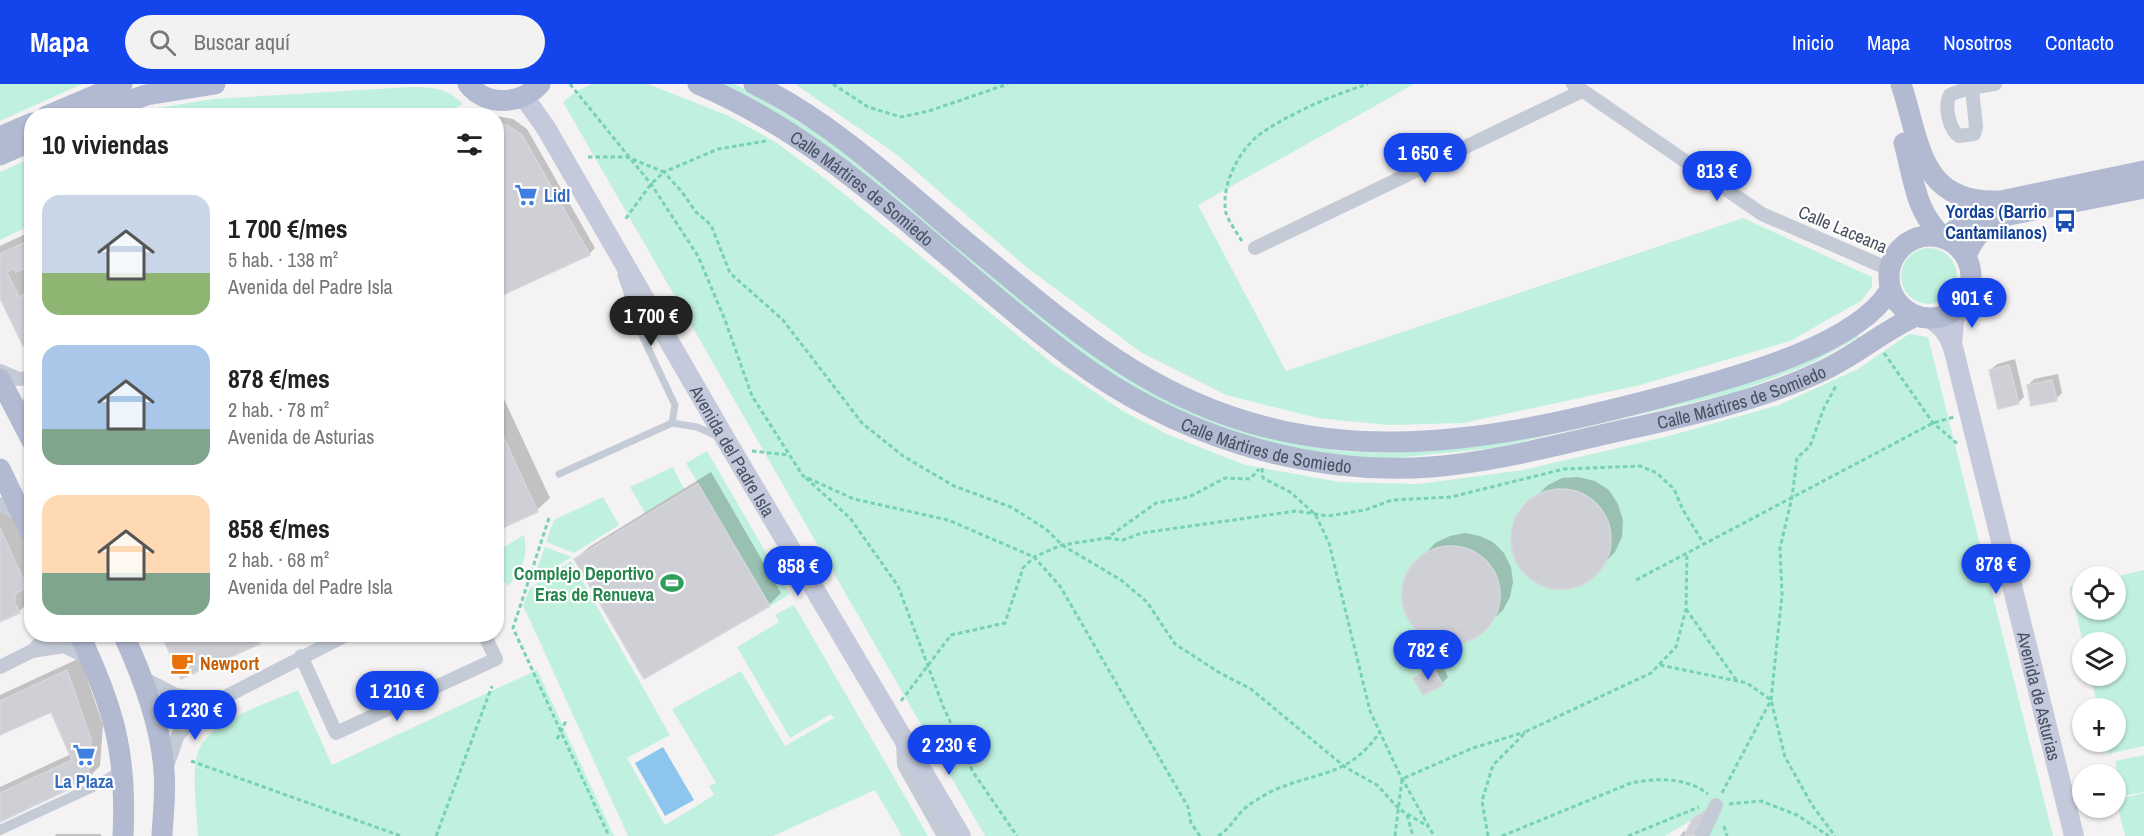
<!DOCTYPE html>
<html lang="es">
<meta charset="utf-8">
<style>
body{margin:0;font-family:"Archivo Narrow",sans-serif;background:#f2f2f2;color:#222;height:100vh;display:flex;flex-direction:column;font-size:22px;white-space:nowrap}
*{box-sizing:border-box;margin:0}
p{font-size:20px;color:#767676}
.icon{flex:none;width:33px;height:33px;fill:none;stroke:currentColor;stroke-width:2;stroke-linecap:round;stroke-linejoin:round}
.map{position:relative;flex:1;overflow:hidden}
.details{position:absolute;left:24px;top:24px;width:480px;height:534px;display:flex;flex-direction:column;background:#fff;border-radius:24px;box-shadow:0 2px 4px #0004}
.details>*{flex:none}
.fabs{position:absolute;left:2072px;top:482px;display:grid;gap:12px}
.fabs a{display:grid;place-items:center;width:54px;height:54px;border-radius:50%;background:#fff;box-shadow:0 2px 4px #0004;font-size:30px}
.price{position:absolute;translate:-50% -51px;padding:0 14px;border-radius:21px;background:#1445ec;color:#fff;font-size:20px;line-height:39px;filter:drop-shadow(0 2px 3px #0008)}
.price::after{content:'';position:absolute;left:50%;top:36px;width:18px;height:14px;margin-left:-9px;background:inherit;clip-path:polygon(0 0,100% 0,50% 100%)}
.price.current{background:#222;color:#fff}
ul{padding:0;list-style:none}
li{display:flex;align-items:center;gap:18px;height:150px;padding:0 18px}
li span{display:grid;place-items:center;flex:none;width:168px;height:120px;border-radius:18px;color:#555}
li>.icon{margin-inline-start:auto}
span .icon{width:72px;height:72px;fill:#fffc;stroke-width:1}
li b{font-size:26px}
h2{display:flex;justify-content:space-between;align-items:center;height:72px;padding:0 18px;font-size:26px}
header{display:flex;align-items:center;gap:36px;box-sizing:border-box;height:84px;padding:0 30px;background:#1445ec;color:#fff}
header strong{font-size:28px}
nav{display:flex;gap:33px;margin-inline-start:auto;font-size:21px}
.search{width:420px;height:54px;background:#f2f2f2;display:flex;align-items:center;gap:15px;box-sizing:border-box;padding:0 21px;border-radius:33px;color:#767676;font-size:22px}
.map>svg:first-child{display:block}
.green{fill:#c0f1de}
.water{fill:#8cc6ef}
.shadow{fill:#0003}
.building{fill:#ced0d6;stroke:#d6d6dd;stroke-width:1.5}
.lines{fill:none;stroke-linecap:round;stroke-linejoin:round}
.path{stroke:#77d1b7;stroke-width:3;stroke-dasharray:4.5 3;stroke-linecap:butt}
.service{stroke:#c5cbd6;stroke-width:7}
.pedestrian{stroke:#c5cbd6;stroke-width:10}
.minor{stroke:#c5cbd6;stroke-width:14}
.secondary{stroke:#c4cadb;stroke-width:20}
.primary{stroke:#b1bad1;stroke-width:21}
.labels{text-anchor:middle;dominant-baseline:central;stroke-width:4.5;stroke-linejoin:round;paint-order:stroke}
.street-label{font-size:18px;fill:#495060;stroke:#fff}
.shop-label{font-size:18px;font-weight:bold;fill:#366cbe;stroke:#fff;text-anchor:start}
.transit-label{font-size:18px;font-weight:bold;fill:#164399;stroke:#fff;text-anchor:end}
.leisure-label{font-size:18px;font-weight:bold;fill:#27864d;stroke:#fff;text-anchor:end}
.food-label{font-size:18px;font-weight:bold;fill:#c56008;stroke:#fff;text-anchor:start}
</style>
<header>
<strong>Mapa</strong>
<div class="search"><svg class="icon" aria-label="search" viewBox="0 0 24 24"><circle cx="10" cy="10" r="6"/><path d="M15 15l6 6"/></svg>Buscar aquí</div>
<nav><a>Inicio</a><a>Mapa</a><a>Nosotros</a><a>Contacto</a></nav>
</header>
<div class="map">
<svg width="2144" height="752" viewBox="0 0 2144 752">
<rect width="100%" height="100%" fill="#f4f2f2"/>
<path class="green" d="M 0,0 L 82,0 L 0,37 Z
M 592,0 L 648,0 L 729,32 L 777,59 L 828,97 L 1053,280 L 1121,326 L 1169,351 L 1245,381 L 1340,398 L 1418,400 L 1523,386 L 1665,353 L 1779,321 L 1858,285 L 1909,250 L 1928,253 L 2053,752 L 1702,752 L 1715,722 L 1665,752 L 985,752 L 563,18 L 575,8 Z
M 721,0 L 734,0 L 745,5 L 817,49 L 886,102 L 1038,229 L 1272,354 L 1340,367 L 1384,369 L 1468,363 L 1857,249 L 1859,253 L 1808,281 L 1733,309 L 1494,364 L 1385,375 L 1298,367 L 1217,344 L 1142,309 L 1077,266 L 781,32 Z
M 795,0 L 1414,0 L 1198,121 L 1286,287 L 1743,134 L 1872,193 L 1872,203 L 1861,217 L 1790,257 L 1640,301 L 1463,339 L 1388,341 L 1317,334 L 1226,311 L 1142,269 L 1025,182 L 896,70 Z
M 411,3 C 433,3 447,4 463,20 L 441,32 L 131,31 L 146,26 L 213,15 Z
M 31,74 L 31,141 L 0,156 L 0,88 Z
M1901 192a28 28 0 1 1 56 0a28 28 0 1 1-56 0Z
M 707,367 L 790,510 L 770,522 L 686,379 Z
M 673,383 L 684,405 L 645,429 L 630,403 Z
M 603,413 L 619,441 L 574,469 L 546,458 L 554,436 Z
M 524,451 C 528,472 523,487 508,502 L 497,489 L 497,467 Z
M 545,463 L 572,473 L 533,496 Z
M 571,477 L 670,651 L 627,674 L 665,741 L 714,711 L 709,702 L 716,699 L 672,625 L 741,587 L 785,662 L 834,634 L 831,630 L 790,654 L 737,563 L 779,538 L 775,531 L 794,521 L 928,752 L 902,752 L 875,706 L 773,752 L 628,752 L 523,521 L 530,504 Z
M 2144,486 L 2144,662 L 2108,670 L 2105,657 L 2115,657 L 2115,624 L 2098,624 L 2090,591 L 2115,591 L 2115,558 L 2083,558 L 2070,503 L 2082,500 L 2082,525 L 2115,525 L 2115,493 Z
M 537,586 L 614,752 L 198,752 C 197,729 191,689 198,668 C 208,637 269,619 298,606 L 332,681 Z
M 2144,671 L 2144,708 L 2122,712 L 2115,677 Z
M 2144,709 L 2144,752 L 2125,752 L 2116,716 Z"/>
<path class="water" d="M 663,663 L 694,716 L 665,732 L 635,679 Z"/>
<path class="shadow" d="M 474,29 L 492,32 L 468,32 Z
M 496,32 L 513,35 L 527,45 L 595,164 L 589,170 L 496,212 Z
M 32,147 L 30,180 L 32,265 L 0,211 L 0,162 Z
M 2015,275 L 2024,313 L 2018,319 L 1990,286 L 1997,280 Z
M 2058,290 L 2062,309 L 2056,315 L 2028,301 L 2034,295 Z
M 496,298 L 550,414 L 537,426 L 496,445 L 496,409 L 503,407 L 500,400 L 496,402 Z
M 711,388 L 781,509 L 769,521 L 576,475 L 589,463 Z
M 1578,393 L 1595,397 L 1609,406 L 1618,420 L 1623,436 L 1622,453 L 1615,468 L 1590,494 L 1576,501 L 1561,503 L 1545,501 L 1532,493 L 1521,482 L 1514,468 L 1512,453 L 1515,438 L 1523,425 L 1548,401 L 1562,394 Z
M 8,421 L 32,473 L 32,498 L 26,504 L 31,515 L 19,528 L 0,537 L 0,425 Z
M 1465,449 L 1480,452 L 1493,458 L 1504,469 L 1511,483 L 1513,498 L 1510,513 L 1503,526 L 1478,550 L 1464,557 L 1448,558 L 1432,554 L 1418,545 L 1408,532 L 1404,516 L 1404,500 L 1411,485 L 1435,459 L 1450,452 Z
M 162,550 L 267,550 L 259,558 Z
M 80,574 L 103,641 L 100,682 L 87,695 L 0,736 L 0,703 L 71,670 L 51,626 L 0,650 L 0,611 Z
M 1440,578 L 1448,593 L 1442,599 L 1415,594 Z
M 1684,747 L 1688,749 L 1698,752 L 1680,752 Z
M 56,750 L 101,750 L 101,752 L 55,752 Z"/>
<path class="building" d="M 496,39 L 507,41 L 522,51 L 590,171 L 496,214 Z
M 32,155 L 32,181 L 16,188 L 14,184 L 7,188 L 19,213 L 32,207 L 32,267 L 29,268 L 25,261 L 23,262 L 0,214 L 0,170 Z
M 2009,281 L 2019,320 L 1998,325 L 1989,286 Z
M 2052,296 L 2057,317 L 2031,322 L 2027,301 Z
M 496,337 L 538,428 L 507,442 L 496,420 L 496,414 L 503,411 L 499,402 L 496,404 Z
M 698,400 L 770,522 L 644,595 L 574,475 Z
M1511 455a50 50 0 1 1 100 0a50 50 0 1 1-100 0Z
M 496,420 L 507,442 L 496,447 Z
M 0,444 L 27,504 L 16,509 L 14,517 L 20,529 L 0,538 Z
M1402 511a49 49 0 1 1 98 0a49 49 0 1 1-98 0Z
M 161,550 L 255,550 L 260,560 L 181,595 Z
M 1433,583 L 1443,601 L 1423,611 L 1413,594 Z
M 67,586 L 91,655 L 88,696 L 0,738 L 0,709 L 72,676 L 51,628 L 0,651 L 0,617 Z
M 1710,724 L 1697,752 L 1685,751 L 1692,735 Z"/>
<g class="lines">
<path class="path" d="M 570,0 L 651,100 L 698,172 L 725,236 L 752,312 L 803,392 L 854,415 L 948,436 L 1034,473 L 1060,502 L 1188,723 L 1191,739 L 1200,752
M 833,0 L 868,23 L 901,33 L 929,27 L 1008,0
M 766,57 L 718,65 L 664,88 L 682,108 L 696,128 L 711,141 L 730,189 L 783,236 L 862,339 L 903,372 L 954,402 L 1011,423 L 1046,445 L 1062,461 L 1121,496 L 1147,518 L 1175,560 L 1220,589 L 1251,605 L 1345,683 L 1377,701 L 1399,725 L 1429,743
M 588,73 L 627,73 L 664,88 L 651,100 L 624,137
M 1242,157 C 1237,149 1229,138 1226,129 C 1220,102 1240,63 1263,48 C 1293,28 1333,11 1368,0
M 1884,269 L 1933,339 L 1959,361
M 752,367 L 788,371
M 1262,384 L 1263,394 L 1290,408 L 1315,430 L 1329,459 L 1370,627 L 1399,689 L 1434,752
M 806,394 L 850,434 L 898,502 L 943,622 L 973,688 L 1017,752
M 549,434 L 513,544 L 609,752
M 1107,454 L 1123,456 L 1142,449 L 1296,427 L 1328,432 L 1365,426 L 1392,416 L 1451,413 L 1564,385 L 1640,382 L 1657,389 L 1674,405 L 1683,426 L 1704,460
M 1636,496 L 1933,339 L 1954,333
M 1686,525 L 1737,597
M 1660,581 L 1747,599 L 1771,616 L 1785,673 L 1812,721 L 1835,752
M 901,617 L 951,551 L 1005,539 L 1023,484 L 1034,473 L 1062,461 L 1107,454 L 1156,419 L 1189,413 L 1225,394 L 1250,395 L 1259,385
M 557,655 L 566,637
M 191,677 L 401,752
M 1722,709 L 1771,616 L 1782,511 L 1780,464 L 1792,413 L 1797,374 L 1810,362 L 1824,324 L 1837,300
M 1729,720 L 1761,717 L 1797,731 L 1829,752
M 1407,731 L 1413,752
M 1724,742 L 1727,752
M 436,752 L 492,602
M 1218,752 C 1229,746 1234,735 1243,726 C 1250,719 1262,713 1270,708 C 1317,686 1347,695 1380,648
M 1395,752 L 1402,695 L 1473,664 L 1525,648
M 1488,752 L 1482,717 L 1493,681 L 1527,647 L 1651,589 L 1676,563 L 1686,525 L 1687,469
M 1502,752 L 1631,699 C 1655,694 1687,693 1708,710
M 1628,752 L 1699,723"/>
<path class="service" d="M 621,191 L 639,245 L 675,321 L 672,339
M 559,390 L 672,339 L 697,343 L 717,352"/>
<path class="pedestrian" d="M 0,746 L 93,703 L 122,686"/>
<path class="minor" d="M 1573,0 L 1762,130 L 1889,185
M 1972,4 L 1976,43 L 1974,50 L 1959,52 C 1949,45 1944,22 1950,11 C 1963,4 1980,3 1995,0
M 1255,164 L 1582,7
M 0,287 L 19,295 L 32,294
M 23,339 L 32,310
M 0,420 L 22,432
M 32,567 L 50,550
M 301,572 L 336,649 L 496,575 L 484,550
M 0,583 L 32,567 L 64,562 L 90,575
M 141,593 L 176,611 L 215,618
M 903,658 L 904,681 L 944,752
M 167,682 L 178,651 L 195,633 L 215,618 L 348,550
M 1702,752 L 1716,721"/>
<g class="secondary">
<path id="s1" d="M 524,13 L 546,44 L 726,356 L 961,752"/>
<path id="s2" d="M 1929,234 C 1943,242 1949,251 1954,267 L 2074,752"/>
<path d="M 1952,261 L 1954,237 L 1959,224"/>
</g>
<g class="primary">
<path d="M 468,0 C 486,23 521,21 540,0"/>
<path id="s3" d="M 698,0 C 842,61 948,182 1072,274 C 1173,350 1303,392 1431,383 C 1494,378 1557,361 1619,347 C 1687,332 1758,317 1822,287 C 1855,272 1883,247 1916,232"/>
<path d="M 754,0 C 833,38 898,101 965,157 C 1019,201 1073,249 1133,286 C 1307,393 1476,362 1662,313 C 1725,296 1855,264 1890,206"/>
<path d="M 1901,0 C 1920,57 1919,119 1997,117"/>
<path d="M 47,32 L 122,0"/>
<path d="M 87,32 L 146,11 L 215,0"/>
<path d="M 0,53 L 32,39"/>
<path d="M 1904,59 C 1914,95 1915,128 1943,153"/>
<path d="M 0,71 L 32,57"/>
<circle cx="1930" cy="193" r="41"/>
<path d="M 1945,154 L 1982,124 L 2001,117 L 2144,87"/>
<path d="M 1966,172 C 1975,151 1984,142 2004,132 L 2144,104"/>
<path d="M 0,295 L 32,357"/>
<path d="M 0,385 L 32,451"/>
<path d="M 79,550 C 114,624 127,669 123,752"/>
<path d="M 123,550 C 143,593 161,640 164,687 C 166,708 163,731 162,752"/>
</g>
</g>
<defs>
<g id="supermarket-bare" transform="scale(1.8)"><path d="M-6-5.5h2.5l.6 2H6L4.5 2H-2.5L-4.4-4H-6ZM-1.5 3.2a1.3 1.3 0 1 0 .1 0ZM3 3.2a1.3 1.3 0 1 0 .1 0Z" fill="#3f7fe0" stroke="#fff" stroke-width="2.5" paint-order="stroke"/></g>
<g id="bus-bare" transform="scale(1.8)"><path d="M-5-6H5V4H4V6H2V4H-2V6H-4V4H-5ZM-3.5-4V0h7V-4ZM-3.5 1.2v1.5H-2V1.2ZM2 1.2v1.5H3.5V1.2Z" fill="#1a4fb4" stroke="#fff" stroke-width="2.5" paint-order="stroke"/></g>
<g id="stadium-bare" transform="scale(1.8)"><path d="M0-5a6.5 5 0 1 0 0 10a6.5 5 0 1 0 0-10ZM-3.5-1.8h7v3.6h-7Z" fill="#2e9e5b" stroke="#fff" stroke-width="2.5" paint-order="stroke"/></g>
<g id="cafe-bare" transform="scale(1.8)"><path d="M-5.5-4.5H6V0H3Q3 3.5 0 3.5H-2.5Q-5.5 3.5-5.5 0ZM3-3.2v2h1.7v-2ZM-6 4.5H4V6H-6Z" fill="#e8710a" stroke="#fff" stroke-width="2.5" paint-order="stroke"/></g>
</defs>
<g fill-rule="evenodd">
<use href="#supermarket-bare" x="526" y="111"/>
<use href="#bus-bare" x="2065" y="137"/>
<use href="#stadium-bare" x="672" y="499"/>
<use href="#cafe-bare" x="182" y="579"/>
<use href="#supermarket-bare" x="84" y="671"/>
</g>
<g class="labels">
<g class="street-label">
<text stroke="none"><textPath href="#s3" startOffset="195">Calle Mártires de Somiedo</textPath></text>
<text transform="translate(1843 145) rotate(23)">Calle Laceana</text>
<text stroke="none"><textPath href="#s3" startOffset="1167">Calle Mártires de Somiedo</textPath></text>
<text stroke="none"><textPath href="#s3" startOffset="681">Calle Mártires de Somiedo</textPath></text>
<text stroke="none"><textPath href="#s1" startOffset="411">Avenida del Padre Isla</textPath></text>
<text stroke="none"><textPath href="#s2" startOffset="398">Avenida de Asturias</textPath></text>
</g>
<g class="shop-label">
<text x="544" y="111">Lidl</text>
<text x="84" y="697" text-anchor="middle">La Plaza</text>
</g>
<g class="transit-label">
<text x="2047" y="127">Yordas (Barrio<tspan x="2047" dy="21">Cantamilanos)</tspan></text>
</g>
<g class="leisure-label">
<text x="654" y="489">Complejo Deportivo<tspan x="654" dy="21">Eras de Renueva</tspan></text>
</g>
<g class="food-label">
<text x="200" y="579">Newport</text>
</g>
</g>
</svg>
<div class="fabs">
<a><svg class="icon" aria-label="locate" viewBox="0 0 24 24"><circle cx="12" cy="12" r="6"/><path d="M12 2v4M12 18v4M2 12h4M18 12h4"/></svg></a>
<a><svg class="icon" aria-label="layers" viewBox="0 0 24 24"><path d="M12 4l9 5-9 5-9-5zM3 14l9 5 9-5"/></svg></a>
<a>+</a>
<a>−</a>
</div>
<b class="price" style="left:1425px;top:100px">1 650 €</b>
<b class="price" style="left:1717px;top:118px">813 €</b>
<b class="price" style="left:1972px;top:245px">901 €</b>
<b class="price current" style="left:651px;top:263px">1 700 €</b>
<b class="price" style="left:1996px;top:511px">878 €</b>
<b class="price" style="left:798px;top:513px">858 €</b>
<b class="price" style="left:1428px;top:597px">782 €</b>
<b class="price" style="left:397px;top:638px">1 210 €</b>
<b class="price" style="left:195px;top:657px">1 230 €</b>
<b class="price" style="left:949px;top:692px">2 230 €</b>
<section class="details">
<h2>10 viviendas<svg class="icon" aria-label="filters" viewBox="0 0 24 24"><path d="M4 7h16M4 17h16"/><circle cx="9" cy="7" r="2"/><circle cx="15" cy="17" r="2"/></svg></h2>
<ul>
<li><span style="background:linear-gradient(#c9d6e8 65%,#8fb573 0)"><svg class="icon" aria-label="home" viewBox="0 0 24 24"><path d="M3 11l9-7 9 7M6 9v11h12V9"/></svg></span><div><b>1 700 €/mes</b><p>5 hab. · 138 m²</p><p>Avenida del Padre Isla</p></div></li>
<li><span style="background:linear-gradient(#a9c7e8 70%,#7fa58c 0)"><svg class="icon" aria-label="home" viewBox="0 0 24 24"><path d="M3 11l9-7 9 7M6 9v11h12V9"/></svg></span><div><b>878 €/mes</b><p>2 hab. · 78 m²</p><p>Avenida de Asturias</p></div></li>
<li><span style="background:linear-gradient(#ffd9b3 65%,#7fa58c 0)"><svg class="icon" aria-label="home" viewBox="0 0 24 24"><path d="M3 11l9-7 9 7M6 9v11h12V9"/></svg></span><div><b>858 €/mes</b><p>2 hab. · 68 m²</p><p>Avenida del Padre Isla</p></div></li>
</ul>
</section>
</div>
